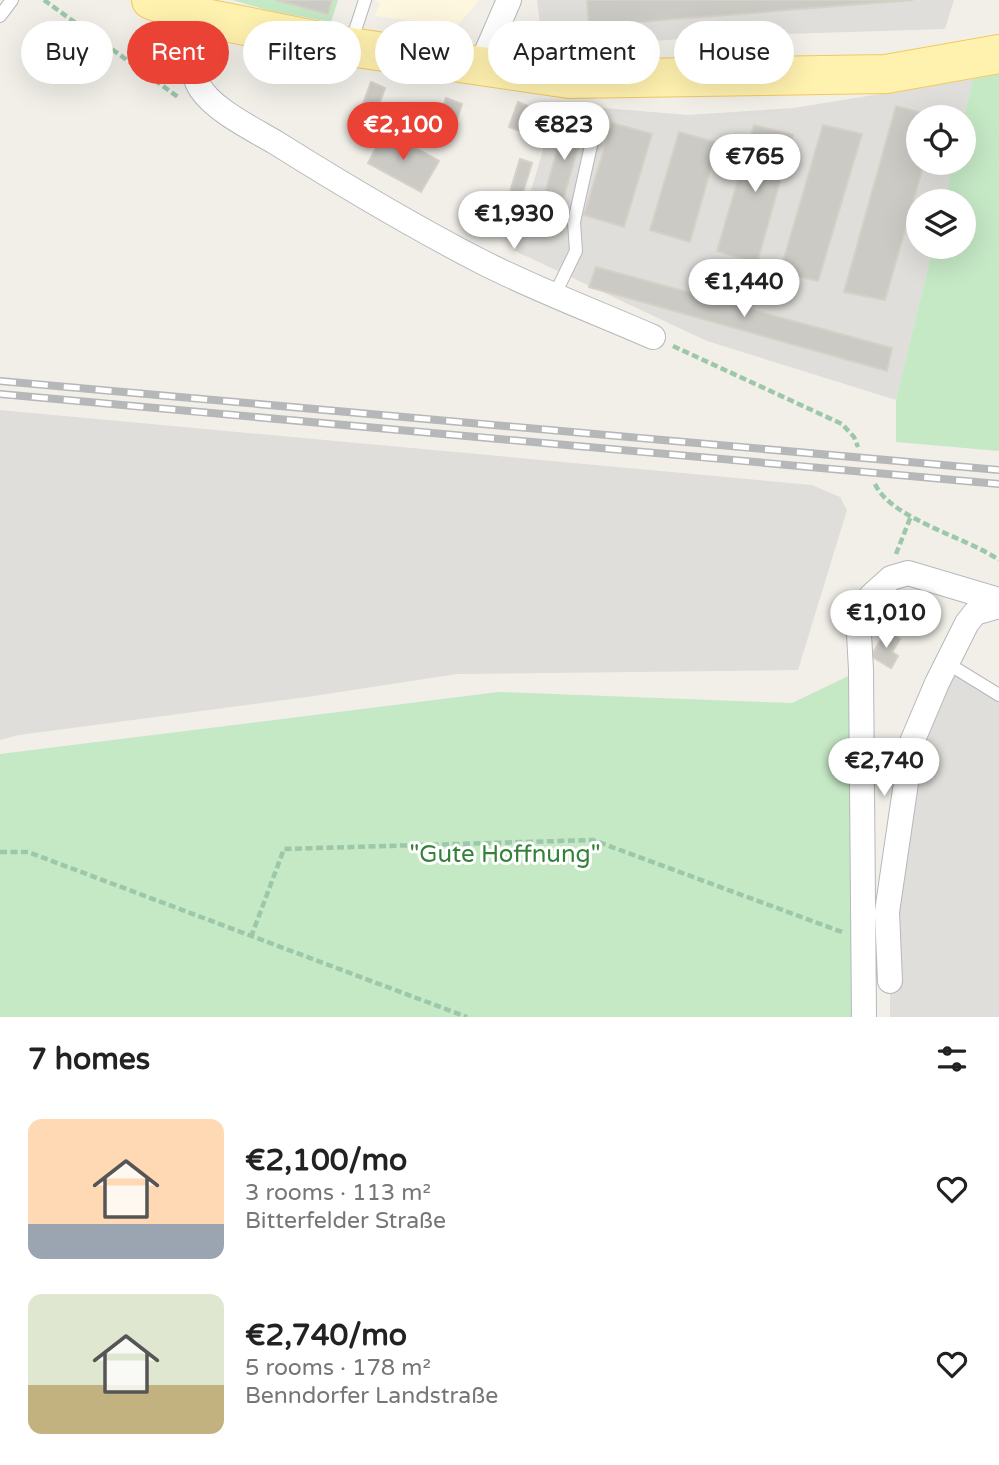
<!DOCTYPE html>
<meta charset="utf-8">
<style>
body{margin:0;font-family:"Varela Round",sans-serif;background:#f2f2f2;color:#222;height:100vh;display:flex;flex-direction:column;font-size:26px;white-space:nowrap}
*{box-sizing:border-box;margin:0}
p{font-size:23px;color:#767676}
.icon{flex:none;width:38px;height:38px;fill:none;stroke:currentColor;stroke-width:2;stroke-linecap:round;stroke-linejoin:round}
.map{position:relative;height:1017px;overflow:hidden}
.drawer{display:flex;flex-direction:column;background:#fff;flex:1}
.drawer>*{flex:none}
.top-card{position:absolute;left:21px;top:21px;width:957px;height:63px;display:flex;gap:14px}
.fabs{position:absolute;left:906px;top:105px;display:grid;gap:14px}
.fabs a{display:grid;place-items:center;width:70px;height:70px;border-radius:50%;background:#fff;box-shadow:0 7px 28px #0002;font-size:35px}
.price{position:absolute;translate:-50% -60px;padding:0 16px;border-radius:24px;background:#fff;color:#222;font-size:23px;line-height:46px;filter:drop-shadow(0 2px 4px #0008)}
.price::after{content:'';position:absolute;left:50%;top:42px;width:21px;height:16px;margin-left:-10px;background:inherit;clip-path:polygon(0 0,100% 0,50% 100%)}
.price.selected{background:#ea4335;color:#fff}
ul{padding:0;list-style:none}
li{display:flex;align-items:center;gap:21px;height:175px;padding:0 28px}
li span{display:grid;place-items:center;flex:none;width:196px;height:140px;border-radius:14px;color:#555}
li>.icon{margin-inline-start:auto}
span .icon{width:84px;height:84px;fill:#fffc;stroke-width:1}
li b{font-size:30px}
h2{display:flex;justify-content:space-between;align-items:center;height:84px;padding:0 28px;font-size:30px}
.chip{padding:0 24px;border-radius:32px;background:#fff;box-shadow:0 7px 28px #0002;font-size:24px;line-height:63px}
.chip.selected{background:#ea4335;color:#fff}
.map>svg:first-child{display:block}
.commercial{fill:#fef7e0}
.industrial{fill:#e0deda}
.green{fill:#c5e8c5}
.building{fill:#cccac5;stroke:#d6d1c6;stroke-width:2}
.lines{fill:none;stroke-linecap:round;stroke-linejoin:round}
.service-casing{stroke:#b5b8bc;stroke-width:14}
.minor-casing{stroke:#b5b8bc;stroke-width:26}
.primary-casing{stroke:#f2c960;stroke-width:40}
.path{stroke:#9cc7a9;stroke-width:4.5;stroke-dasharray:7 3.5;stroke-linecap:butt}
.service{stroke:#fff;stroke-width:12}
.minor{stroke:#fff;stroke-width:24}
.primary{stroke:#fff2af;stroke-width:38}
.rail-casing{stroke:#b6b7b8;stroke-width:8}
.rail{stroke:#fff;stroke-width:5;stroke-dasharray:16;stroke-linecap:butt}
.labels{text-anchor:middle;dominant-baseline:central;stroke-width:6;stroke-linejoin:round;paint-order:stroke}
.park-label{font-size:24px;fill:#348238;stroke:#fff}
</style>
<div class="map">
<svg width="999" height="1017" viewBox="0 0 999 1017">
<rect width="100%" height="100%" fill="#f1efe8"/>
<path class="commercial" d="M 375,0 L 479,0 L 457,26 L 375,16 L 380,3 Z"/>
<path class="industrial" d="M 537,0 L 954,0 L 945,29 L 719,36 L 564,48 L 542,41 Z
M 973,79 L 964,117 L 919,117 L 919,163 L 953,163 L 944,201 L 919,201 L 919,247 L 933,247 L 896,400 L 707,341 L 513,250 L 557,104 L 688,115 L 793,108 Z
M 0,410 L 812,485 L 840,497 L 847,510 L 798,670 L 457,674 L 307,697 L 19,735 L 0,740 Z
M 947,663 L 999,696 L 999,1017 L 890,1017 L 890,981 L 912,742 Z"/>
<path class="green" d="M 233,0 L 338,0 L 331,22 L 266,10 Z
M 999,74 L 999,451 L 896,442 L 896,400 L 933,247 L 964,247 L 964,201 L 944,201 L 953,163 L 964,163 L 964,117 L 973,79 Z
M 861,670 L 864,1017 L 0,1017 L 0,754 L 498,692 L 792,703 Z"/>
<path class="building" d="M 276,0 L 332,0 L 328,14 Z
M 587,0 L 913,0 L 589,26 Z
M 371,82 L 385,88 L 377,110 L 363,104 Z
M 446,98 L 462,104 L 451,137 L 434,132 Z
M 518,102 L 535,109 L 526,133 L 509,127 Z
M 896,106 L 938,117 L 919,117 L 919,163 L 924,163 L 885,300 L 844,292 Z
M 566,118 L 585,123 L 561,207 L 543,201 Z
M 612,123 L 652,134 L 624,227 L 584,215 Z
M 754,125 L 793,135 L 757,263 L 717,251 Z
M 823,125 L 862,134 L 818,281 L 780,272 Z
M 385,131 L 439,161 L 421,192 L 368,163 Z
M 679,132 L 718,143 L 690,242 L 650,230 Z
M 520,159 L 532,163 L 522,195 L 510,192 Z
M 596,267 L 892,348 L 887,371 L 589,287 Z
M 886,631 L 900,639 L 892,652 L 898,656 L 891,668 L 871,656 Z"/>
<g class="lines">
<g class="service-casing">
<path id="service" d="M 0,16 L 12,0
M 351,43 L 365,0
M 555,294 L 576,251 L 574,222 L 594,132
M 947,663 L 999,695"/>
</g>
<g class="minor-casing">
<path id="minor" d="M 195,16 C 190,38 187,62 198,84 C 210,109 255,130 278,144 C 345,186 412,226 482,262 C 537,290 596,312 653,337
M 480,67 L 509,0
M 890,981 L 887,912 L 912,742 L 937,683 L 967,623 L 975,613 L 999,606
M 864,1017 L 861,670 L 858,616 L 871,596 L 891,578 L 908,573 L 999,600"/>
</g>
<g class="primary-casing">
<path id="primary" d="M 151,0 L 195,16 L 350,47 L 569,79 L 886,74 L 999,54"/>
</g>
<path class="path" d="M 44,0 L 178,97
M 673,346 L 842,424 L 854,437 L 858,447
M 875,484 C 891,519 966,537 999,560
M 896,554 L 911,516
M 0,852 L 28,852 L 467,1017
M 251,937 L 284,849 L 593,840 L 842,932"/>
<use href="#service" class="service"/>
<use href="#minor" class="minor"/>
<use href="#primary" class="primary"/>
<g class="rail-casing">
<path id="rail" d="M 0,381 L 999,470
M 0,394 L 999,484"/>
</g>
<use href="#rail" class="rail"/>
</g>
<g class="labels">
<g class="park-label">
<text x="505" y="854">"Gute Hoffnung"</text>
</g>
</g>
</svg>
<div class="fabs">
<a><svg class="icon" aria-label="locate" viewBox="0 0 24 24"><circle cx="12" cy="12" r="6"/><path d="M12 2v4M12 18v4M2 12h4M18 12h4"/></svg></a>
<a><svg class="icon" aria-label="layers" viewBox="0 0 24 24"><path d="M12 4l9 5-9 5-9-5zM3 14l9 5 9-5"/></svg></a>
</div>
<b class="price selected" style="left:403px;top:162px">€2,100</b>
<b class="price" style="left:564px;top:162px">€823</b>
<b class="price" style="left:755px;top:194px">€765</b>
<b class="price" style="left:514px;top:251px">€1,930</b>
<b class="price" style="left:744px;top:319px">€1,440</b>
<b class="price" style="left:886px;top:650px">€1,010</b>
<b class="price" style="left:884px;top:798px">€2,740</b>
<div class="top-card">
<a class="chip">Buy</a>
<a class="chip selected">Rent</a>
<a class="chip">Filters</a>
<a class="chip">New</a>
<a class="chip">Apartment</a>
<a class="chip">House</a>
</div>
</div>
<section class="drawer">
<h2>7 homes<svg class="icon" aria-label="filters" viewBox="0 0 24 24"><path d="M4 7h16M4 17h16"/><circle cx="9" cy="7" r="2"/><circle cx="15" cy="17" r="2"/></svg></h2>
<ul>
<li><span style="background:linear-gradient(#ffd9b3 75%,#9aa5b1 0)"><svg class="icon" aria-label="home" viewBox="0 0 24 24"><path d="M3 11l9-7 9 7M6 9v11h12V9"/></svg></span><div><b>€2,100/mo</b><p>3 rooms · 113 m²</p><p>Bitterfelder Straße</p></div><svg class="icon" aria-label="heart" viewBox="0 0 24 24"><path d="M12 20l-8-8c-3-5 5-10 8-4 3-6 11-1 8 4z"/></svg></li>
<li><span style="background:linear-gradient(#dfe7d0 65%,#c2b280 0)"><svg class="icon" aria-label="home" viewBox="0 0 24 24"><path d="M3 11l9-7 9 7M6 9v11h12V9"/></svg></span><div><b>€2,740/mo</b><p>5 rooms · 178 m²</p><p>Benndorfer Landstraße</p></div><svg class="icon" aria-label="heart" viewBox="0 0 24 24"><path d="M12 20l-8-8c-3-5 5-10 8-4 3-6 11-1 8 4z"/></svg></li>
</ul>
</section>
